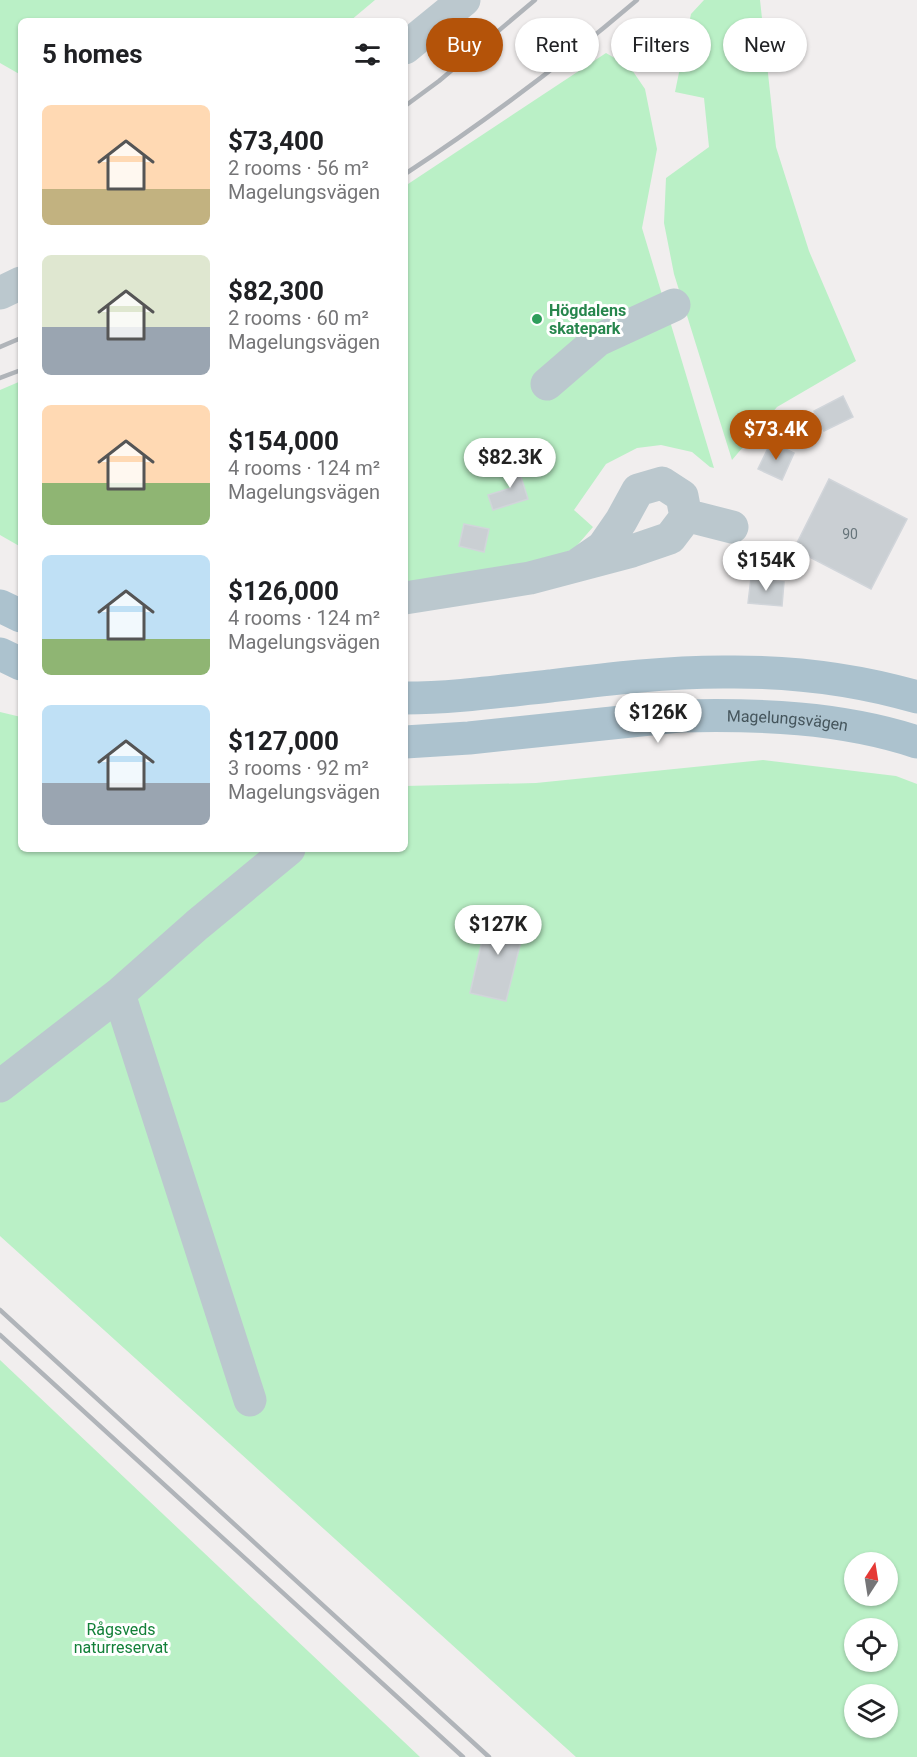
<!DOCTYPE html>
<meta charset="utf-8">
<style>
body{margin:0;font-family:Roboto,sans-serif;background:#f6f6f6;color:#202124;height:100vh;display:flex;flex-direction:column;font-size:22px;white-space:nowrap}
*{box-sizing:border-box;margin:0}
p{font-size:20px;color:#757577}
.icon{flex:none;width:33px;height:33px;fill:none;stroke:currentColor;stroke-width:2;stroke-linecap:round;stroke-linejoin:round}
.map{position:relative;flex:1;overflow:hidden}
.details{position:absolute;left:18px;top:18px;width:390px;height:834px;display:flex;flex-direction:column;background:#fff;border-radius:9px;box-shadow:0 2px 4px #0004}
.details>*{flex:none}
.top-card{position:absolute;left:426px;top:18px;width:400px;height:54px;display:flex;gap:12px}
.needle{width:39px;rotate:12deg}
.buttons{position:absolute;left:844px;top:1552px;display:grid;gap:12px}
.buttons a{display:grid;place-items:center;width:54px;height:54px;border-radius:50%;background:#fff;box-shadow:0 2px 4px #0004;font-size:30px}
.price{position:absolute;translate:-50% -51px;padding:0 14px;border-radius:21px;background:#fff;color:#222;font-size:20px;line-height:39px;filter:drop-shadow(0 2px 3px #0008)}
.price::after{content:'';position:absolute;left:50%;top:36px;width:18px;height:14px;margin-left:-9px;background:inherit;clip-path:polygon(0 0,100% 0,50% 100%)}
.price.current{background:#b45309;color:#fff}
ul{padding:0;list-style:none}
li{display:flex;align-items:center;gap:18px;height:150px;padding:0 24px}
li span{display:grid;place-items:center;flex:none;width:168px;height:120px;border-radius:9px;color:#555}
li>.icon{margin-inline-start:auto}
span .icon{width:72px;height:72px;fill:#fffc;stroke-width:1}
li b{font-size:26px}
h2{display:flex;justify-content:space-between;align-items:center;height:72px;padding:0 24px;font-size:26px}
.pill{padding:0 21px;border-radius:27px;background:#fff;box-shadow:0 2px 4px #0004;font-size:21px;line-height:54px}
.pill.current{background:#b45309;color:#fff}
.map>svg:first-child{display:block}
.green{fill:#baf0c6;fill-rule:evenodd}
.building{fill:#cacfd3;stroke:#d1d5da;stroke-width:1.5}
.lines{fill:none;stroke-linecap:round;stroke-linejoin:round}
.minor{stroke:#bbc8ce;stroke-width:33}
.major{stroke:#acc2ce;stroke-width:33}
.rail{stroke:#b0b4b9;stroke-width:4.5}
.leisure-dot{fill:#2e9e5b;stroke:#fff;stroke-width:2}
.labels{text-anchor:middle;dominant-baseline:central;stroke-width:6;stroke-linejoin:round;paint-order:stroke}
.number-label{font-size:14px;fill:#66747a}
.leisure-label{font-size:16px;font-weight:bold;fill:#27864d;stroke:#fff;text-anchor:start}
.street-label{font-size:16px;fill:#45555c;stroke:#fff}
.park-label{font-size:16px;fill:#138039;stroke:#fff}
</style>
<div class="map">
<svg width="917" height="1757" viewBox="0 0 917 1757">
<rect width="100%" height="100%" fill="#f1eeee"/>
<path class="green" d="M 0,0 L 375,0 L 350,21 L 21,21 L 21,75 L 0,63 Z
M 704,0 L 760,0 L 776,147 L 809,251 L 856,361 L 777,407 L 732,460 L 674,274 L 664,223 L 666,178 L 709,147 L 704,98 L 675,92 L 691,14 Z
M 606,53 L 630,67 L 645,89 L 657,149 L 642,228 L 714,468 L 710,467 L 692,452 L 661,445 L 637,448 L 606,464 L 574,510 L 593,527 L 574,549 L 531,565 L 405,588 L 405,186 Z
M 21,381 L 21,547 L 0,535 L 0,390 Z
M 0,712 L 21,717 L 21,849 L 405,849 L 405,786 L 536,783 L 763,760 L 896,776 L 917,784 L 917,1757 L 576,1757 L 0,1236 ZM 855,1563 L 888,1563 L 888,1596 L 855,1596 ZM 855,1629 L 888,1629 L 888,1662 L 855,1662 ZM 855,1695 L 888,1695 L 888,1728 L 855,1728 Z
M 0,1360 L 420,1757 L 0,1757 Z"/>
<path class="building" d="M 843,396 L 853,417 L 824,431 L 814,411 Z
M 771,442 L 794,453 L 782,480 L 758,469 Z
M 516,461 L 528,499 L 493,510 L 488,495 L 511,488 L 504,465 Z
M 829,479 L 907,519 L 871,589 L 794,549 Z
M 464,524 L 489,529 L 484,552 L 459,546 Z
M 751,578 L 784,582 L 782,606 L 748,603 Z
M 489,911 L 526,921 L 506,1001 L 470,993 Z"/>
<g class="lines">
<path class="minor" d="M 405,48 L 464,0
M 0,293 L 21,283
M 547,384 L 598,340 L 674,305
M 685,515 L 732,527
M 405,598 L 530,578 L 632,551 L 670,538 L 686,517 L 682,496 L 662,483 L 638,490 L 621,521 L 603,547 L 577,565
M 119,994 L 250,1400
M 0,1086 L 119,994 L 197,925 L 289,849"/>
<g class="major">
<path d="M 0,606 L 21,616"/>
<path d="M 0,654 L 21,664"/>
<path d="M 405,698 C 454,698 502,691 550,686 C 608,679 665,672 723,672 C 788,671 855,679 917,697"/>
<path id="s1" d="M 405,742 L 469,738 L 679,716 C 758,714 841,717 917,742"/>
</g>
<path class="rail" d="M 405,106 L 439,81 L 535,0
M 405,174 C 486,121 563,63 637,0
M 0,347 L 21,338
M 0,378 L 21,370
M 0,1310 L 489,1757
M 0,1335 L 463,1757"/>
</g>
<circle class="leisure-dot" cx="537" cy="319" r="6"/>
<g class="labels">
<g class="number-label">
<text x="850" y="534">90</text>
</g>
<g class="leisure-label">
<text x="549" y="310">Högdalens<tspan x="549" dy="18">skatepark</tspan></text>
</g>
<g class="street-label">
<text stroke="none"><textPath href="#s1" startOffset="384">Magelungsvägen</textPath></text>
</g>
<g class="park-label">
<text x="121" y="1629">Rågsveds<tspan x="121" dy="18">naturreservat</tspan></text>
</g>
</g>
</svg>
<div class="buttons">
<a><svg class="needle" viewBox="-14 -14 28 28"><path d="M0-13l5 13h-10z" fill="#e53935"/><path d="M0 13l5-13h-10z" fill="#757577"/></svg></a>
<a><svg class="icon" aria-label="locate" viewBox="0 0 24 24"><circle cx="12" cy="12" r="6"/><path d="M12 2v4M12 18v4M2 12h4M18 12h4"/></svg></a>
<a><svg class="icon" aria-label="layers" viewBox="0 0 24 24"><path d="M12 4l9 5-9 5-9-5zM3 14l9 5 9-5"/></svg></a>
</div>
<b class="price current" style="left:776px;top:461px">$73.4K</b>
<b class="price" style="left:510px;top:489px">$82.3K</b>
<b class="price" style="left:766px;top:592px">$154K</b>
<b class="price" style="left:658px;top:744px">$126K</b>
<b class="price" style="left:498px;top:956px">$127K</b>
<div class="top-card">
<a class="pill current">Buy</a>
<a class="pill">Rent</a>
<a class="pill">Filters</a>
<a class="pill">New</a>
</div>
<section class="details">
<h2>5 homes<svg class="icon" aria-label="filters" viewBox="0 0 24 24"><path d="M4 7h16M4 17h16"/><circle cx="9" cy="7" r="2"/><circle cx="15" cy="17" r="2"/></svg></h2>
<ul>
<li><span style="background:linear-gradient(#ffd9b3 70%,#c2b280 0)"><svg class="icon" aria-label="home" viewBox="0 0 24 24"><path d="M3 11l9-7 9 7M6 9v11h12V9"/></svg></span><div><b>$73,400</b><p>2 rooms · 56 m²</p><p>Magelungsvägen</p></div></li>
<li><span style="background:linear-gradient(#dfe7d0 60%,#9aa5b1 0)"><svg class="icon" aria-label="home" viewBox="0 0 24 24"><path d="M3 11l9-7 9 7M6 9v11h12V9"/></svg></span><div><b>$82,300</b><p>2 rooms · 60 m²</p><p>Magelungsvägen</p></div></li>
<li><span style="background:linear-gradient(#ffd9b3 65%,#8fb573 0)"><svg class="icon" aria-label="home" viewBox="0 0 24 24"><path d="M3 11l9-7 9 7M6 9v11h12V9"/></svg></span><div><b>$154,000</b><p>4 rooms · 124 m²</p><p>Magelungsvägen</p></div></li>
<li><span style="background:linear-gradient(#bfe0f5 70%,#8fb573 0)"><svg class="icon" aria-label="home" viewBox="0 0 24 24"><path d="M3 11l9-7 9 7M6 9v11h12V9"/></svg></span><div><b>$126,000</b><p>4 rooms · 124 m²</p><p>Magelungsvägen</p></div></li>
<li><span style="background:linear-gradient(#bfe0f5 65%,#9aa5b1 0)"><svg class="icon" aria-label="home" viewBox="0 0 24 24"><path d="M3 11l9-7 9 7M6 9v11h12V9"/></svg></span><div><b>$127,000</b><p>3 rooms · 92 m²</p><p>Magelungsvägen</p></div></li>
</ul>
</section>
</div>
